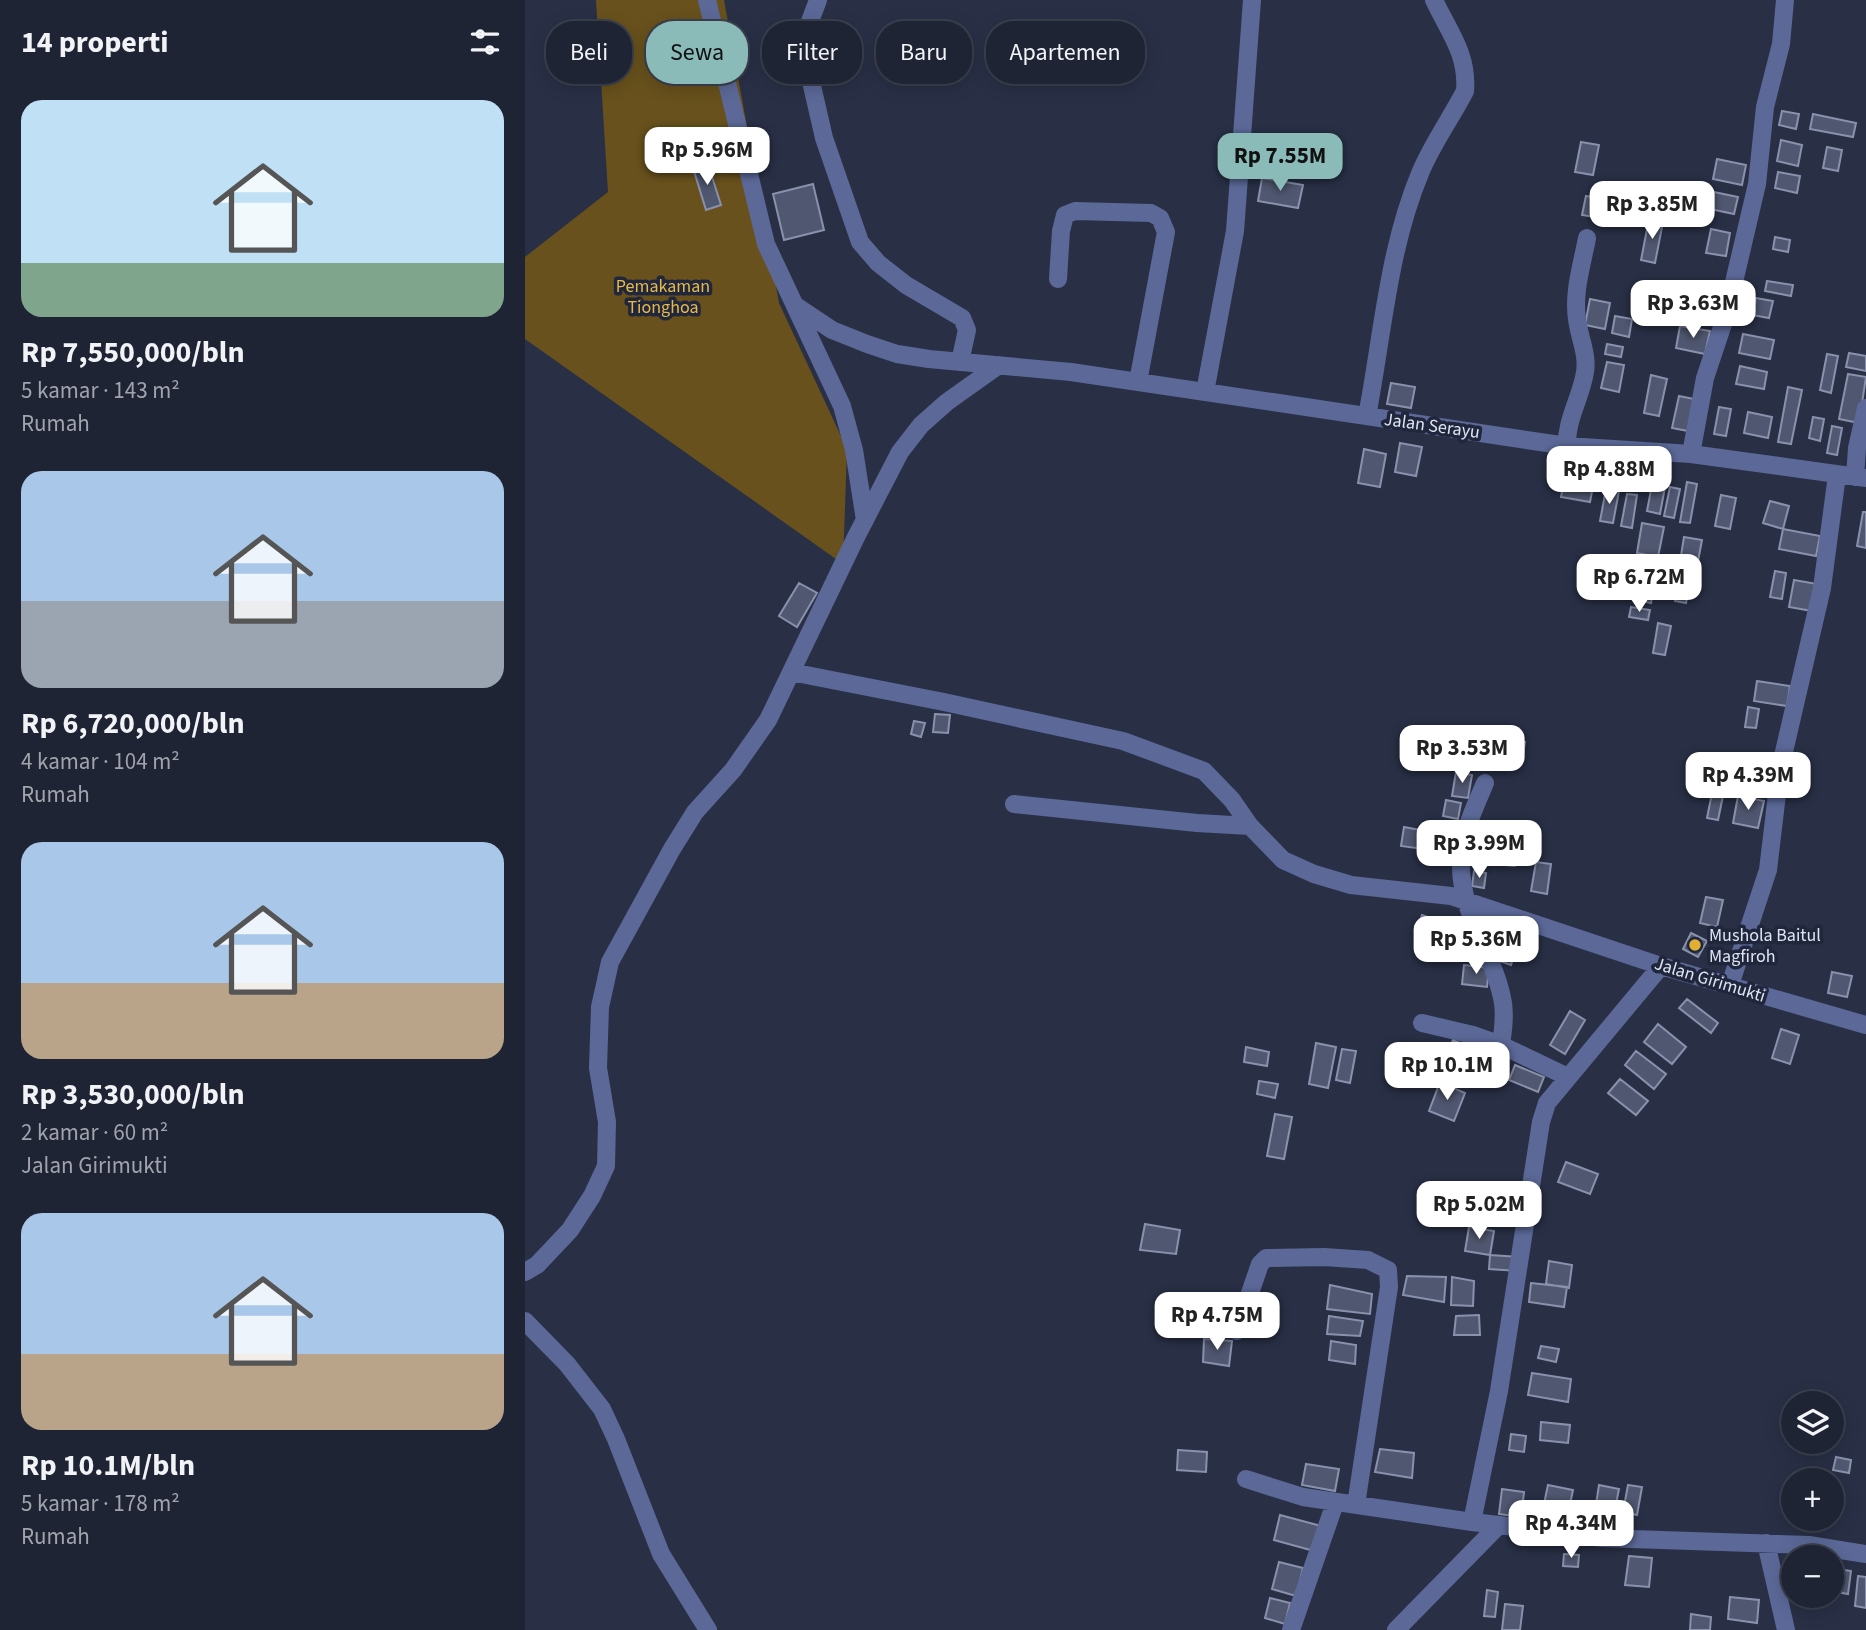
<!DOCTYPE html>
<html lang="id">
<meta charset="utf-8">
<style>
body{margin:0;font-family:"Source Sans 3",sans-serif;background:#272c3c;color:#f1f3f6;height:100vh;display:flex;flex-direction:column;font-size:26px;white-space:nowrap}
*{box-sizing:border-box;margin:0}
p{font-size:23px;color:#a1a4ac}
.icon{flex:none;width:38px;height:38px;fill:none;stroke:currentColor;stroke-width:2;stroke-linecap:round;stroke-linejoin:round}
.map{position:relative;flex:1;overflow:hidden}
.side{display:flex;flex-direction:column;background:#1f2434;width:525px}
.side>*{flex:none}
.top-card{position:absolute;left:21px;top:21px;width:665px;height:63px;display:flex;gap:14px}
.buttons{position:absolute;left:1256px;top:1391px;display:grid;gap:14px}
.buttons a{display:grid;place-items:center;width:63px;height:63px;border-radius:50%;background:#1f2434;box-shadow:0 4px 18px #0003,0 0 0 2px #3c414f;font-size:35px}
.price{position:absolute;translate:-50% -60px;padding:0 16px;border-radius:14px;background:#fff;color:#222;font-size:23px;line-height:46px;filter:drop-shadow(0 2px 4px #0008)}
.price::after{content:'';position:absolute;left:50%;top:42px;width:21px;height:16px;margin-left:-10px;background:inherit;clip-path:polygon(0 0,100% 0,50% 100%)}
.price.selected{background:#8bbbb9;color:#111}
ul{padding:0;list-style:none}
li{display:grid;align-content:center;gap:14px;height:371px;padding:0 21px}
li span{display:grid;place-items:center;height:217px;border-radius:21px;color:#555}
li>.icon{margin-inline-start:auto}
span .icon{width:126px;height:126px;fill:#fffc;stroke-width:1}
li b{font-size:30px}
h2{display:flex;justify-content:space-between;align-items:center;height:84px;padding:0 21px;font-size:30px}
.tag{padding:0 24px;border-radius:28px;background:#1f2434;box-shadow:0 4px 18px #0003,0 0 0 2px #3c414f;font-size:24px;line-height:63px}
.tag.selected{background:#8bbbb9;color:#111}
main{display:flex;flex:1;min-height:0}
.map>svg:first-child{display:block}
.green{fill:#68511c}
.building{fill:#505770;stroke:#8991ac;stroke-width:2}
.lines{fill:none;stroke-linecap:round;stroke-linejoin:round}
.minor{stroke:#5c6998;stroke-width:18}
.poi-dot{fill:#e1af34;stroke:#20263b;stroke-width:2.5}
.labels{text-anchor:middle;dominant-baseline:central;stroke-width:7;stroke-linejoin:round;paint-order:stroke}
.park-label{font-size:18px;fill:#e9ba49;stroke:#20263b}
.street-label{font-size:18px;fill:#dfe4f3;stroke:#20263b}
.poi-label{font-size:18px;fill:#dfe4f3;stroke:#20263b;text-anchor:start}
</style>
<main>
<section class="side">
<h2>14 properti<svg class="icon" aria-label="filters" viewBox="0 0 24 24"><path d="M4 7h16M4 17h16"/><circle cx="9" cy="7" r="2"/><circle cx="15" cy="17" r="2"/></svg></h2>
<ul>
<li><span style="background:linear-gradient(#bfe0f5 75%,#7fa58c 0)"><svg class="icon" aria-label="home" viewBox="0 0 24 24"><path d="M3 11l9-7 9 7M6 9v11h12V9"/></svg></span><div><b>Rp 7,550,000/bln</b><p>5 kamar · 143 m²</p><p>Rumah</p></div></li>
<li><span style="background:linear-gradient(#a9c7e8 60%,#9aa5b1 0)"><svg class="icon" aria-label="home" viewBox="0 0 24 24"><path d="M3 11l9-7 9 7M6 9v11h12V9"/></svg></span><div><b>Rp 6,720,000/bln</b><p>4 kamar · 104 m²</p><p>Rumah</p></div></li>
<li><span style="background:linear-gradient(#a9c7e8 65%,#b9a48a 0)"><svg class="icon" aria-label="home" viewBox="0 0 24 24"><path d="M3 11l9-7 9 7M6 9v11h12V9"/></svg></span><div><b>Rp 3,530,000/bln</b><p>2 kamar · 60 m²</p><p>Jalan Girimukti</p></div></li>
<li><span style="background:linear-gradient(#a9c7e8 65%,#b9a48a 0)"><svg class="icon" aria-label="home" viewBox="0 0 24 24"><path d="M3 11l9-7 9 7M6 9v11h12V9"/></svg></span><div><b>Rp 10.1M/bln</b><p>5 kamar · 178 m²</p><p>Rumah</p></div></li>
</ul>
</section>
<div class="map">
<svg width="1341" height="1630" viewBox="0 0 1341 1630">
<rect width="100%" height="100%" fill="#293046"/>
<path class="green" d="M 71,0 L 199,0 L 254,303 L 322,449 L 318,564 L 0,339 L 0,257 L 83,192 Z"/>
<path class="building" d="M 1257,111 L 1274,114 L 1271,129 L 1254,125 Z
M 1288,114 L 1331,123 L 1328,137 L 1285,129 Z
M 1256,140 L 1277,145 L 1273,166 L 1252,161 Z
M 1056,142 L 1074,145 L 1068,175 L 1050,172 Z
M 1302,147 L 1317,150 L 1313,171 L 1298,168 Z
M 1192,159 L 1221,165 L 1217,185 L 1188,179 Z
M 183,164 L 196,205 L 181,210 L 168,168 Z
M 1253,172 L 1275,176 L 1272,193 L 1250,188 Z
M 737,178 L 778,185 L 773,208 L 733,201 Z
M 288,184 L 299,230 L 259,240 L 248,194 Z
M 1189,192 L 1213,197 L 1209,214 L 1185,209 Z
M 1061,196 L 1086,200 L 1082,219 L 1057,215 Z
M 1124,219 L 1138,222 L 1130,263 L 1116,260 Z
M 1186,229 L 1205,233 L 1201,256 L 1181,253 Z
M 1250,237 L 1265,240 L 1263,252 L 1248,249 Z
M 1242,281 L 1268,285 L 1266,296 L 1240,291 Z
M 1231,298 L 1248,301 L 1244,318 L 1227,315 Z
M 1065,299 L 1085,303 L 1080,329 L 1060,325 Z
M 1090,316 L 1107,319 L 1104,337 L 1087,333 Z
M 1155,326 L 1185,331 L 1180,354 L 1151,348 Z
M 1218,334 L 1249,340 L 1245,359 L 1214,353 Z
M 1082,344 L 1098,347 L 1096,357 L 1080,354 Z
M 1324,353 L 1341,356 L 1341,371 L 1321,367 Z
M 1302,354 L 1313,356 L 1306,393 L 1295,390 Z
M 1082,362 L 1099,365 L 1094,392 L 1076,388 Z
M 1215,366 L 1242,372 L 1239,389 L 1211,384 Z
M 1323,374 L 1341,377 L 1334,423 L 1314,419 Z
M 1126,375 L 1142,379 L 1134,416 L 1119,413 Z
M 866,383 L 890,387 L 886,408 L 862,404 Z
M 1263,387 L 1277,390 L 1266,444 L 1253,442 Z
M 1154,396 L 1169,399 L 1163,431 L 1147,428 Z
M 1194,407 L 1206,409 L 1201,436 L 1189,434 Z
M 1223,412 L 1247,417 L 1243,438 L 1219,433 Z
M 1288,417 L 1299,419 L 1295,441 L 1284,438 Z
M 1307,426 L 1317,428 L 1312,455 L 1302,453 Z
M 875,443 L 897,447 L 891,476 L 870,472 Z
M 839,449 L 861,454 L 855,487 L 833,483 Z
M 1042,466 L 1071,471 L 1065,502 L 1036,497 Z
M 1129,474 L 1142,476 L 1135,514 L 1122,511 Z
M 1162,482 L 1172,484 L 1165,523 L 1155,522 Z
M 1145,487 L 1155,489 L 1149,518 L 1139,516 Z
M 1081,489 L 1094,491 L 1088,523 L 1075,521 Z
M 1102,494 L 1112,495 L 1107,528 L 1096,526 Z
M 1196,495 L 1211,498 L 1205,529 L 1190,526 Z
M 1245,501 L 1264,506 L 1258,529 L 1238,523 Z
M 1338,512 L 1341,512 L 1341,548 L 1332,546 Z
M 1117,523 L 1139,527 L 1133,557 L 1112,553 Z
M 1258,529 L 1295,536 L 1291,556 L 1254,549 Z
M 1159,537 L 1177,540 L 1170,577 L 1153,574 Z
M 1250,571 L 1261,573 L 1257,599 L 1245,597 Z
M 1113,572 L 1131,575 L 1126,603 L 1108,599 Z
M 1269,580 L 1292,584 L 1287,611 L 1264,607 Z
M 274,583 L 292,593 L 272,627 L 254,616 Z
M 1153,585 L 1164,587 L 1161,603 L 1150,601 Z
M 1106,607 L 1125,610 L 1123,620 L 1104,617 Z
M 1133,623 L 1146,626 L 1140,655 L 1128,653 Z
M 1232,681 L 1265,686 L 1262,706 L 1229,701 Z
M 1223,707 L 1234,709 L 1231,728 L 1220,727 Z
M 410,714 L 425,715 L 423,733 L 408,732 Z
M 389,721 L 400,723 L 396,737 L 386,734 Z
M 967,737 L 980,739 L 976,767 L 963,765 Z
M 991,741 L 1000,742 L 997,761 L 988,759 Z
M 931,772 L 947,775 L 943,798 L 927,796 Z
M 1188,788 L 1199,791 L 1193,820 L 1182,818 Z
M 1213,796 L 1239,801 L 1233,828 L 1208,823 Z
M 921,800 L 936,803 L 933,819 L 918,816 Z
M 912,825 L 925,827 L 921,848 L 908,846 Z
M 957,825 L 968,826 L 965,847 L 953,845 Z
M 879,827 L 901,831 L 898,849 L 876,846 Z
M 985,839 L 994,840 L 990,866 L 980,865 Z
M 943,852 L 964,855 L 963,864 L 942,860 Z
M 1011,862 L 1026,864 L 1022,894 L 1006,891 Z
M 949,871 L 961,873 L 959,888 L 947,886 Z
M 1181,897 L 1198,900 L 1192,927 L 1175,923 Z
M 897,915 L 926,926 L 919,946 L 890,936 Z
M 1166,933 L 1182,941 L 1173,957 L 1158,949 Z
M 976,938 L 993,945 L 986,965 L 968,959 Z
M 939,965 L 964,968 L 962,987 L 937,984 Z
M 1307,972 L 1327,976 L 1322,997 L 1303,993 Z
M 1162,999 L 1193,1023 L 1186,1033 L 1154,1008 Z
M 1045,1011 L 1060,1020 L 1040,1054 L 1025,1045 Z
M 1133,1024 L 1161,1047 L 1147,1064 L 1119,1042 Z
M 1256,1029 L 1274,1035 L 1265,1064 L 1247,1058 Z
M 928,1040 L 956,1053 L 940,1087 L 912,1075 Z
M 791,1043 L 811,1047 L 803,1088 L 784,1084 Z
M 721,1047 L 744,1052 L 742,1066 L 719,1062 Z
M 817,1049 L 831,1051 L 825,1083 L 811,1080 Z
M 1111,1051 L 1141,1074 L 1129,1089 L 1100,1065 Z
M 990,1065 L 1019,1077 L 1013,1092 L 984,1080 Z
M 1095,1079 L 1123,1101 L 1111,1115 L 1083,1093 Z
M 734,1081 L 753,1084 L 750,1098 L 732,1094 Z
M 915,1082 L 940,1093 L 929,1121 L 904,1111 Z
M 750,1114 L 767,1117 L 759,1159 L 742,1156 Z
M 1041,1162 L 1073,1174 L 1065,1194 L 1033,1182 Z
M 969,1201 L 987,1202 L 985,1225 L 967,1223 Z
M 620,1224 L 655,1230 L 651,1254 L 615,1250 Z
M 944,1227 L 969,1231 L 965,1255 L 940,1251 Z
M 965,1255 L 994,1257 L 993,1271 L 964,1269 Z
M 1024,1261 L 1047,1265 L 1044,1288 L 1021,1284 Z
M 882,1276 L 921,1277 L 919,1302 L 878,1295 Z
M 927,1277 L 949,1281 L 948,1306 L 926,1305 Z
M 1006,1283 L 1042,1287 L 1039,1307 L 1004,1302 Z
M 805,1285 L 847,1294 L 845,1314 L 802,1309 Z
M 954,1315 L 955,1335 L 929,1335 L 931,1316 Z
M 804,1316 L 838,1321 L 835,1336 L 802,1334 Z
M 679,1339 L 707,1341 L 704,1366 L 678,1362 Z
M 806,1341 L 831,1345 L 830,1364 L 804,1360 Z
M 1016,1346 L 1034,1349 L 1031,1362 L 1013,1358 Z
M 1007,1373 L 1046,1379 L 1043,1402 L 1003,1395 Z
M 1016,1422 L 1045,1425 L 1043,1443 L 1015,1440 Z
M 986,1434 L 1001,1436 L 999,1452 L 984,1450 Z
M 855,1449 L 889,1453 L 887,1478 L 850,1472 Z
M 653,1450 L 682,1452 L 681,1472 L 652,1470 Z
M 1311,1457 L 1326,1460 L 1324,1473 L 1308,1470 Z
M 781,1464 L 814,1469 L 810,1491 L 777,1485 Z
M 1023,1485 L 1048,1490 L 1042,1518 L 1017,1513 Z
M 1074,1485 L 1094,1489 L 1089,1514 L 1070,1511 Z
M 1103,1485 L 1117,1487 L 1112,1515 L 1098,1512 Z
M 977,1489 L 999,1492 L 996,1517 L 974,1514 Z
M 755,1515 L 796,1526 L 789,1551 L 749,1540 Z
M 1039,1554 L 1054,1555 L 1053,1567 L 1038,1566 Z
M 1104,1556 L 1127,1558 L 1124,1587 L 1100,1585 Z
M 754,1562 L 778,1568 L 771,1596 L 747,1589 Z
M 1313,1569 L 1326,1571 L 1323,1594 L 1311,1592 Z
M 1333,1576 L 1341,1577 L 1341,1608 L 1330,1606 Z
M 962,1590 L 973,1592 L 970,1617 L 959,1616 Z
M 1274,1596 L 1295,1596 L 1293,1604 L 1273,1602 Z
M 1205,1597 L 1234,1600 L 1232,1623 L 1203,1619 Z
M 745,1598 L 765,1603 L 760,1624 L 740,1618 Z
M 980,1604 L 998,1606 L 995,1630 L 977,1630 Z
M 1166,1614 L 1186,1617 L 1185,1630 L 1165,1630 Z"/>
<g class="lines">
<path class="minor" d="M 182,0 L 241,244 L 317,406 L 329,450 L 340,520
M 293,0 L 284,24 L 282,46 L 285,77 L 299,138 L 335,242 L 353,263 L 381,285 L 437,318 L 442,330 L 435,362
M 533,279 L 536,231 L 540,215 L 550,211 L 626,213 L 635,218 L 641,232 L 613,382
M 271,306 L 307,330 L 342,344 L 372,354 L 404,359 L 546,372 L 1042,446 L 1166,454 L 1341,478
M 680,392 L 710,231 L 727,0
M 842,416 C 858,333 863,249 896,171 C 908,143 926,118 940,91 C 943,54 924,32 909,0
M 1042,446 C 1041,419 1056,398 1060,372 C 1063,354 1054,337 1052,319 C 1048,292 1057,265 1062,238
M 1166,454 L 1180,378 L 1202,312 L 1232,184 L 1240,107 L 1256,44 L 1260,0
M 1330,477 L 1332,448 L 1341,408
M 266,672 L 419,702 L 598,741 L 679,771 L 707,800 L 725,826 L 758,860 L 789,874 L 826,885 L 926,896 L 1136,966 L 1341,1025
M 960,783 C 949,809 936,835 936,864 C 935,914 970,955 978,1003 C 980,1017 978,1031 976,1045
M 489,804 L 672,823 L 725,826
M 1205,985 L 1243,870 L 1255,769 L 1297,588 L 1312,475
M 897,1023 L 948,1035 L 976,1045 L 1043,1077
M 0,1272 L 12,1265 L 45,1230 L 67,1196 L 81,1166 L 82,1122 L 73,1068 L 75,1007 L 85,962 L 147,849 L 170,812 L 208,770 L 243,720 L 331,537 L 375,452 L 396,425 L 422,402 L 474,365
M 0,1321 L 42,1364 L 77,1409 L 91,1439 L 136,1554 L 183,1630
M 712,1331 L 735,1264 L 741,1258 L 799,1257 L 843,1260 L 863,1270 L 864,1287 L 831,1505
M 721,1479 L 778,1497 L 947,1522
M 974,1525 L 1077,1538 L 1284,1545 L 1341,1554
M 1241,1543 L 1261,1630
M 766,1630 L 810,1503
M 871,1630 L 974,1525 L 947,1522 L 974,1391 L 1016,1122 L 1022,1103 L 1136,966"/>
</g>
<circle class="poi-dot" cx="1170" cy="945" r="7"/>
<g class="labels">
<g class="park-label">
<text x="138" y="286">Pemakaman<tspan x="138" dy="21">Tionghoa</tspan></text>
</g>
<g class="street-label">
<text transform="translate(907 426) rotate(8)">Jalan Serayu</text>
<text transform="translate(1185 980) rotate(17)">Jalan Girimukti</text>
</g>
<g class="poi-label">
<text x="1184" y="935">Mushola Baitul<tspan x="1184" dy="21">Magfiroh</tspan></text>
</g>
</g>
</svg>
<div class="buttons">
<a><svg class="icon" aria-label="layers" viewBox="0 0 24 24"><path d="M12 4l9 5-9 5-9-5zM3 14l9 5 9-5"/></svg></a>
<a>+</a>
<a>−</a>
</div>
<b class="price" style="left:182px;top:187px">Rp 5.96M</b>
<b class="price selected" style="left:755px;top:193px">Rp 7.55M</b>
<b class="price" style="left:1127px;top:241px">Rp 3.85M</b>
<b class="price" style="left:1168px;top:340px">Rp 3.63M</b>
<b class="price" style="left:1084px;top:506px">Rp 4.88M</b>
<b class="price" style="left:1114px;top:614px">Rp 6.72M</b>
<b class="price" style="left:937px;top:785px">Rp 3.53M</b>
<b class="price" style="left:1223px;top:812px">Rp 4.39M</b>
<b class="price" style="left:954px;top:880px">Rp 3.99M</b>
<b class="price" style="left:951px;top:976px">Rp 5.36M</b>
<b class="price" style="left:922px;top:1102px">Rp 10.1M</b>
<b class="price" style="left:954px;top:1241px">Rp 5.02M</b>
<b class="price" style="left:692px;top:1352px">Rp 4.75M</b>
<b class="price" style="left:1046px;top:1560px">Rp 4.34M</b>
<div class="top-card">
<a class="tag">Beli</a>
<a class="tag selected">Sewa</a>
<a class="tag">Filter</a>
<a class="tag">Baru</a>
<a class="tag">Apartemen</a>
</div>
</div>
</main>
